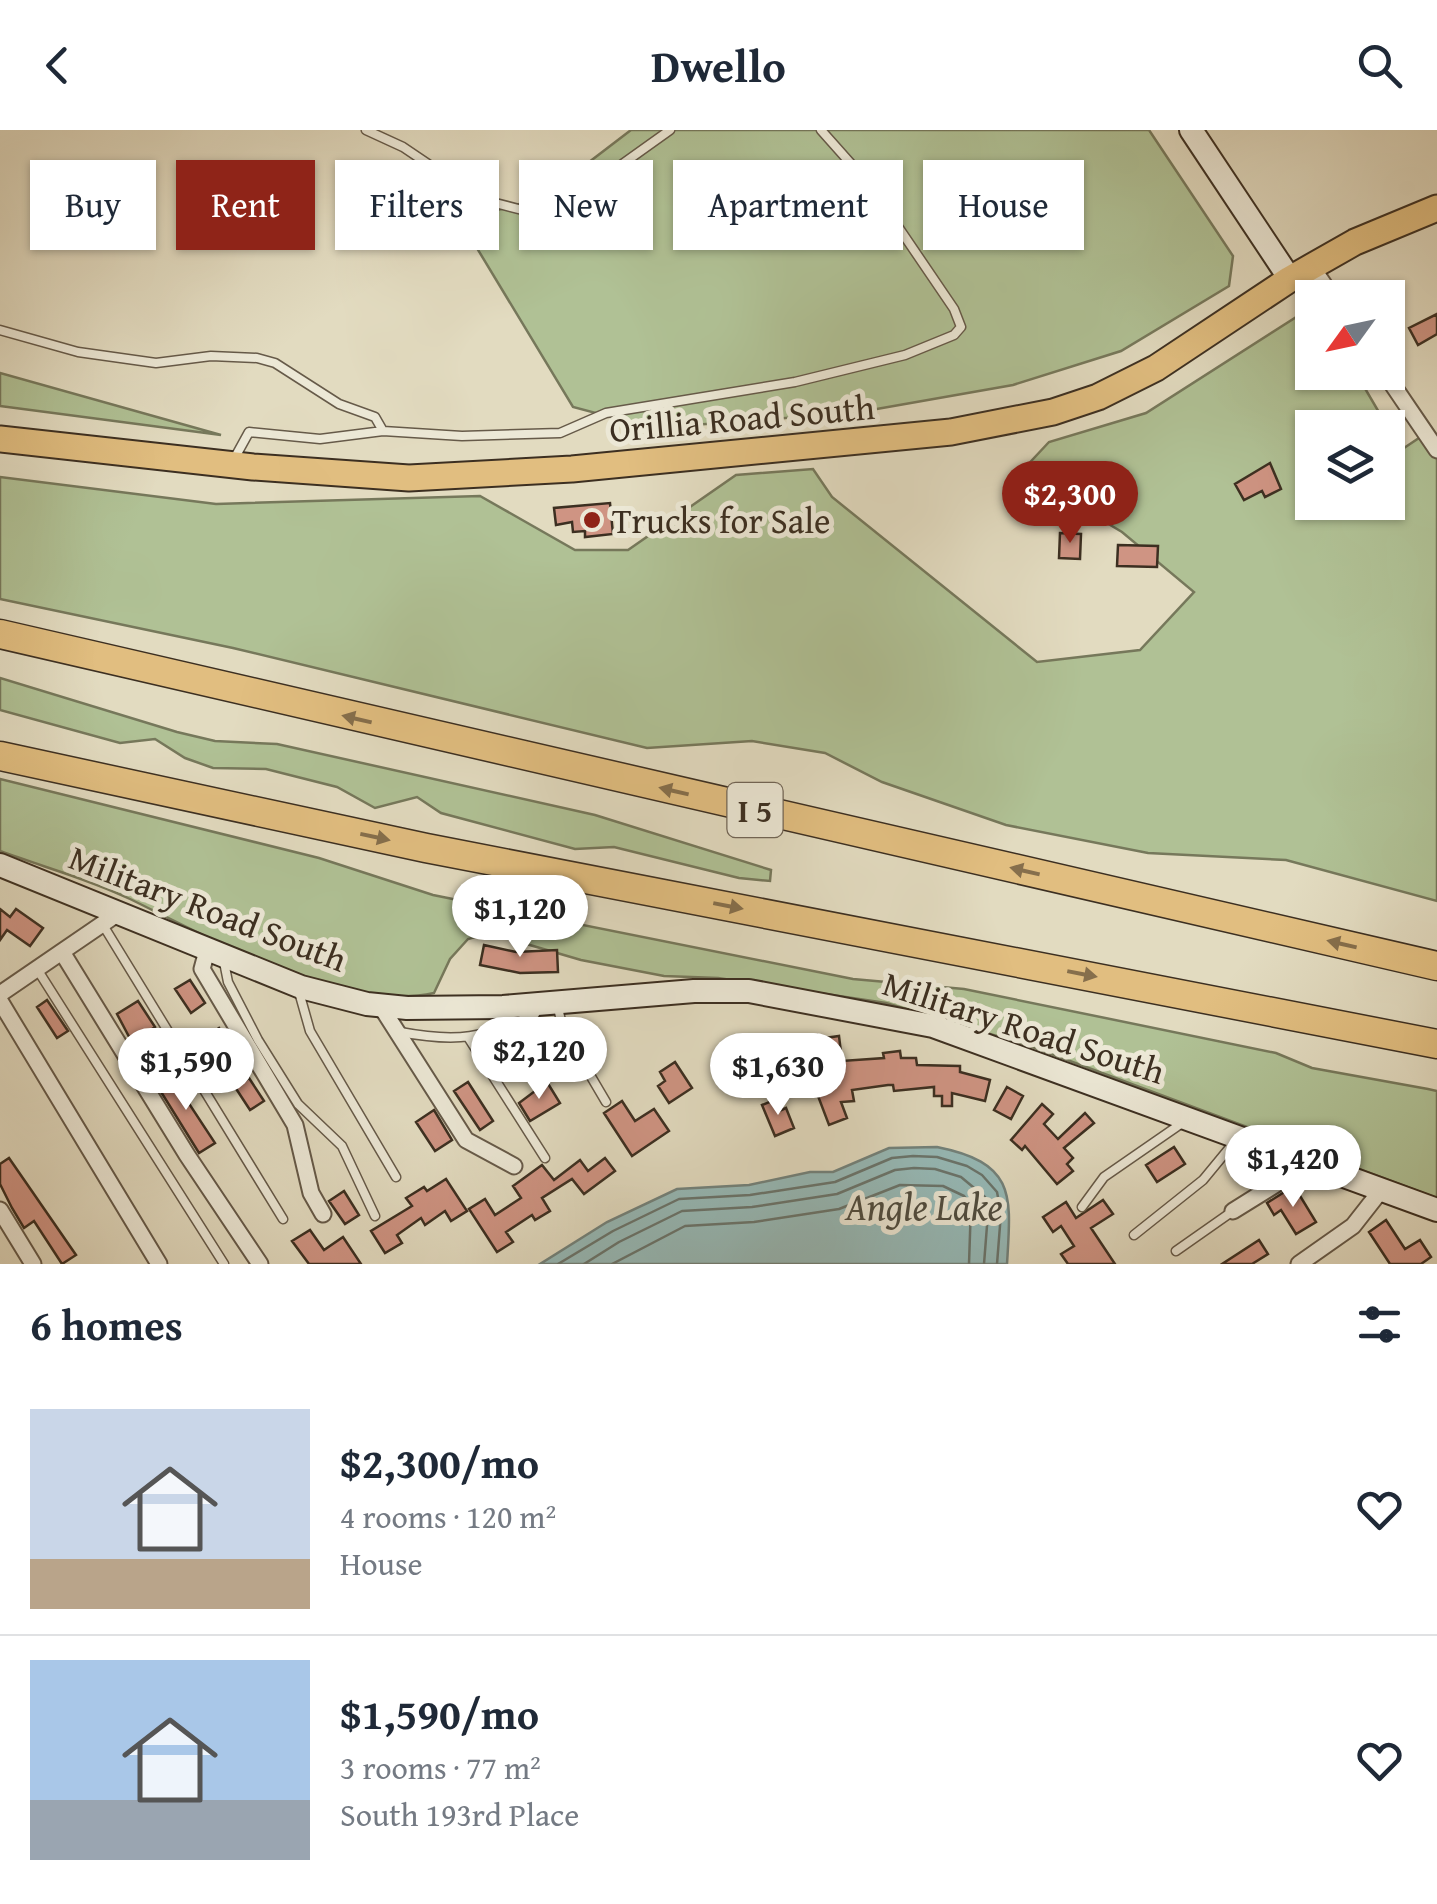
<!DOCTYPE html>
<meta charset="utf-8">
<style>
body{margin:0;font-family:"Gentium Book Plus",serif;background:#f6f6f7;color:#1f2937;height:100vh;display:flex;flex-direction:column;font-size:38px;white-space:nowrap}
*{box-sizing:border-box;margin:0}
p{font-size:32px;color:#747a83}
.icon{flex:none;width:55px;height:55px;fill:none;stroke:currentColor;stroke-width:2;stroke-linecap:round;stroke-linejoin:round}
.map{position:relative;height:1134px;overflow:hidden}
.drawer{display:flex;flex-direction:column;background:#fff;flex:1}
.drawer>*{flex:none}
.top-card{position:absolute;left:30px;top:30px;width:1378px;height:90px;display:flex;gap:20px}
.needle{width:65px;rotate:237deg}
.controls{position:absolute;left:1295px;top:150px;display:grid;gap:20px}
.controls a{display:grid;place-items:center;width:110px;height:110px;border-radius:0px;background:#fff;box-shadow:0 2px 8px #0004;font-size:50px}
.price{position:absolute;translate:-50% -85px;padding:0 22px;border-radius:35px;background:#fff;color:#222;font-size:32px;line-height:65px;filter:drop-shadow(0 2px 5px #0008)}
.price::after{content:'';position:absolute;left:50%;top:60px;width:30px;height:22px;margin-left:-15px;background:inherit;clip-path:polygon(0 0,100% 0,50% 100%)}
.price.active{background:#8f2418;color:#fff}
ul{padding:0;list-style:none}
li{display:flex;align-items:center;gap:30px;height:250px;padding:0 30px}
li+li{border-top:2px solid #e0e1e3}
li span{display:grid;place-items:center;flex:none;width:280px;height:200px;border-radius:0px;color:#555}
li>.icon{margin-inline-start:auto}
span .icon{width:120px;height:120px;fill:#fffc;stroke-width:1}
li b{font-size:42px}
h2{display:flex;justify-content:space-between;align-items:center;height:120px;padding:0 30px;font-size:42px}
.tag{padding:0 35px;border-radius:0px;background:#fff;box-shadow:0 2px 8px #0004;font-size:35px;line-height:90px}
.tag.active{background:#8f2418;color:#fff}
header{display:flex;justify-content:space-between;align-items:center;height:130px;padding:0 30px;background:#fff;font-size:45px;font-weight:700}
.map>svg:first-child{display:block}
.green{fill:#b0c195;stroke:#76785b;stroke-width:2.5;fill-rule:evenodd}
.water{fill:#96bab8;stroke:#72827c;stroke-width:2.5}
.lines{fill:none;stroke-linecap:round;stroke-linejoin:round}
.shore{stroke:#69746c;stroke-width:2.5}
.building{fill:#cf9483;stroke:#3c2f21;stroke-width:2.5}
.service-casing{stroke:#665a49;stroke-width:11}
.minor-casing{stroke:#665a49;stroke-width:19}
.secondary-casing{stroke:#3c2f21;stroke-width:26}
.primary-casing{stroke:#3c2f21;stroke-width:29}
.motorway-casing{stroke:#3c2f21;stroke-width:31}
.service{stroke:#ece8d6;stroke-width:8}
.minor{stroke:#ece8d6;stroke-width:15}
.secondary{stroke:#ece8d6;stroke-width:22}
.primary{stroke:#e1be80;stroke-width:25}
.motorway{stroke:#e1be80;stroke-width:28}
.oneway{fill:#866f4c}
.poi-dot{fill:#8f2418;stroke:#ece8d6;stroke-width:4}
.labels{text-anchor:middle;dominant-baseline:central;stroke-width:10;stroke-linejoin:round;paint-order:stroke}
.shield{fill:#ece8d6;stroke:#716657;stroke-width:2.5}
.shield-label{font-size:32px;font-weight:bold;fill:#3c2f21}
.street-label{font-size:35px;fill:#3c2f21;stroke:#ece8d6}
.poi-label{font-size:35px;fill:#3c2f21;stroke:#ece8d6;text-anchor:start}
.water-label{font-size:38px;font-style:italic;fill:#4e4b3f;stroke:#ece8d6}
</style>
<header><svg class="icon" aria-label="back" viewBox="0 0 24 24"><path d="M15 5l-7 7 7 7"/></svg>Dwello<svg class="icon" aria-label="search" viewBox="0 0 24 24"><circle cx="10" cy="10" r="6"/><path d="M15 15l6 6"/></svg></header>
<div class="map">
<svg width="1437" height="1134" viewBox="0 0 1437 1134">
<rect width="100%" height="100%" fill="#e2dbc0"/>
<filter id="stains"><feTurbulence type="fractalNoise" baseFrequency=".002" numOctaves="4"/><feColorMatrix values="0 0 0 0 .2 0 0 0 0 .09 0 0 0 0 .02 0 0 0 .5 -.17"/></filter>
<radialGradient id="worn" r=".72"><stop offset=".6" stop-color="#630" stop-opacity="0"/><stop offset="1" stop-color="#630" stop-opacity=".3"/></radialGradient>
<path class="green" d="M 631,0 L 1149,0 L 1233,126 L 1229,156 L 1121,221 L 1013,255 L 854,283 L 652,298 L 573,277 L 460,90 L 542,68 Z
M 1312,177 L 1312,242 L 1356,243 L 1401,320 L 1422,306 L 1437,328 L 1437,771 L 1286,730 L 1148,723 L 1006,695 L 882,652 L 825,623 L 752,611 L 647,618 L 233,518 L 0,469 L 0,347 L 216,374 L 480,366 L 575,420 L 628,420 L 736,345 L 813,339 L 832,367 L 1037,532 L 1140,520 L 1194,462 L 1122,402 L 1021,342 L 1049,312 L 1146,283 ZM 1312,298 L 1388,298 L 1388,372 L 1312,372 Z
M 0,243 L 221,305 L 0,276 Z
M 0,548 L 177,602 L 215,611 L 277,614 L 595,685 L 771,740 L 770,751 L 739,748 L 614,717 L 575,719 L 441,683 L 417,667 L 375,678 L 337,657 L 266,639 L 213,638 L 185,628 L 155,609 L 120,613 L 0,580 Z
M 0,649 L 319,728 L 433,765 L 853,849 L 964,859 L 1276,923 L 1312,938 L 1428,959 L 1437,961 L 1437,1068 L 1027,915 L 886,873 L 718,848 L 664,846 L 581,830 L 489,803 L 468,809 L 450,829 L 434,863 C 342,883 212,809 130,769 C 89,749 43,737 0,721 Z"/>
<path class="water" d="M 937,1017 C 1017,1033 1011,1066 1007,1134 L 540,1134 L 607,1092 L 677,1059 L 749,1055 L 810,1042 L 833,1042 L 889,1018 Z"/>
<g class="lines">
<path class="shore" d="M 558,1134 L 613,1101 L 679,1069 L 750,1065 L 835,1052 L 892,1028 L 913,1026 L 937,1027 L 967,1036 L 982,1045 L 997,1062 L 1001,1083 L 997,1134
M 584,1134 L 619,1112 L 682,1081 L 752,1077 L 837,1064 L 895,1040 L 914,1038 L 935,1039 L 961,1047 L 985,1067 L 988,1083 L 984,1134
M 612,1134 L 685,1096 L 754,1092 L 839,1079 L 900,1055 L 943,1056 L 964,1066 L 971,1074 L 969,1134"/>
</g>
<path class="building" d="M 1437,184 L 1437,204 L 1418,215 L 1409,198 Z
M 1270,333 L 1281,359 L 1265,367 L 1262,361 L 1244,370 L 1235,354 Z
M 610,373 L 613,404 L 585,407 L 585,401 L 573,402 L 572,392 L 556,395 L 554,378 Z
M 1060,403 L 1081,404 L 1080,429 L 1059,428 Z
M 1118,415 L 1158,416 L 1157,437 L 1117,436 Z
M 0,779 L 10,787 L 16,779 L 43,798 L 30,816 L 7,800 L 0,810 Z
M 484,815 L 516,822 L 557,820 L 558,842 L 520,843 L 480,835 Z
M 190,850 L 205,873 L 191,883 L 175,859 Z
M 47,870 L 68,901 L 57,908 L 37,877 Z
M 138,871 L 155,897 L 145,904 L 148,909 L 135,918 L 117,884 Z
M 219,898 L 234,922 L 220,931 L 204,908 Z
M 817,905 L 818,909 L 839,906 L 842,931 L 884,928 L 883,923 L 900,921 L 901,928 L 916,928 L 917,935 L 960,936 L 960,942 L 990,950 L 985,971 L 952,963 L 952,976 L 942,976 L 942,966 L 934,966 L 934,957 L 894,961 L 893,955 L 888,955 L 852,960 L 854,971 L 841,972 L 847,988 L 829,995 L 818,966 L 828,962 L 817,926 L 795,932 L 799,949 L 780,954 L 770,925 L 799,917 L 797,911 Z
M 675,932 L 692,958 L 669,973 L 658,956 L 665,951 L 660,942 Z
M 177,944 L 187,960 L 182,963 L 215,1013 L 199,1023 L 158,957 Z
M 249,948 L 264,971 L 250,980 L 235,957 Z
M 468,952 L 493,991 L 480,1000 L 454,961 Z
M 547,952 L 560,973 L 530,991 L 519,973 Z
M 1007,957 L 1023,966 L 1011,989 L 994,980 Z
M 774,970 L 779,981 L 786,978 L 794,998 L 775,1006 L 762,975 Z
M 622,971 L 635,991 L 654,979 L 669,1001 L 632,1026 L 604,983 Z
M 1042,974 L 1053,984 L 1044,994 L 1058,1009 L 1085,983 L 1094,993 L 1064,1018 L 1073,1028 L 1067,1034 L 1073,1041 L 1057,1054 L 1025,1016 L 1022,1020 L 1011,1010 Z
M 434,980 L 452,1010 L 435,1021 L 416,992 Z
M 1174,1017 L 1185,1034 L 1157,1052 L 1146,1035 Z
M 9,1028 L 76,1125 L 62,1134 L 34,1091 L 24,1098 L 12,1078 L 0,1054 L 0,1034 Z
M 605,1028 L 615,1041 L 584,1064 L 572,1049 L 542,1068 L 550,1081 L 535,1090 L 532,1085 L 506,1102 L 513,1112 L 497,1122 L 469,1079 L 485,1069 L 495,1085 L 521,1068 L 513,1056 L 542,1035 L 554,1050 L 580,1030 L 588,1041 Z
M 446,1049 L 467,1081 L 451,1091 L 445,1081 L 425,1095 L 421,1088 L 397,1105 L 402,1113 L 385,1123 L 371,1101 L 412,1076 L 406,1068 L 424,1057 L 427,1061 Z
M 1294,1056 L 1316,1092 L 1296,1104 L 1281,1080 L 1274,1085 L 1267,1073 Z
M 344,1061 L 359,1085 L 345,1094 L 329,1071 Z
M 1103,1070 L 1113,1084 L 1091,1098 L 1115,1134 L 1068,1134 L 1061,1124 L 1074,1116 L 1061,1096 L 1053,1102 L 1043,1087 L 1066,1072 L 1076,1088 Z
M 1386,1090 L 1405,1119 L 1420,1110 L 1431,1127 L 1421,1134 L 1390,1134 L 1369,1102 Z
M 310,1100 L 324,1120 L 343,1107 L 361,1134 L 309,1134 L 292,1111 Z
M 1259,1110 L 1268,1124 L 1252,1134 L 1222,1134 Z"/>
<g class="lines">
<g class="service-casing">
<path id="service" d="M 366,0 L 403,17 L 480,69 L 534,83 L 586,60 L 670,0
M 0,200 L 78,222 L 156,233 L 211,226 L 257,228 L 275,233 L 339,274 L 375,287 L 383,301
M 233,331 L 249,302 L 320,309 L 383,301 L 462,306 L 560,303 L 606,283 L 795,252 L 905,225 L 954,205 L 961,197 L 954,179 L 869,54 L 821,0
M 103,795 L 283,1089
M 224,832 L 228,852 L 258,910 L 298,974 L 342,1016 L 375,1086
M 37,839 L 224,1134
M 299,862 L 310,901 L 396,1047
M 558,878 L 563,899 L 606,972
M 400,902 C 459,913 482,908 535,884
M 468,907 L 545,1028
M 1082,1077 L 1104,1047 L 1185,991
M 1134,1105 L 1203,1050 L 1236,1010
M 1176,1121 L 1233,1081"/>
</g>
<g class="minor-casing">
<path id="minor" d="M 1312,137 L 1333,168
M 1384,242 L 1437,320
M 208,817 L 202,839 L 295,995 L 311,1063 L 323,1084
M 62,822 L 187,1025 L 260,1134
M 0,864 L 117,784
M 0,871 L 159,1134
M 380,875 L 466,1010 L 514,1036
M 0,1080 L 33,1134
M 1233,1081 L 1310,1033
M 1299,1134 L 1353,1096 L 1382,1059"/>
</g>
<g class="secondary-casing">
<path id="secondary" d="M 1191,0 L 1290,149
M 0,735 L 301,857 L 367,874 L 407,878 L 503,877 L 694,861 L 749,861 L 933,896 L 1437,1080"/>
</g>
<g class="primary-casing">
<path id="primary" d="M 0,309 L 253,337 L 409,348 L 572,339 L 951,302 L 1053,282 L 1098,267 L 1156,238 L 1290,149 L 1355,112 L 1437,78"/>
</g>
<g class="motorway-casing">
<path id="motorway" d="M 0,504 L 1437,836
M 0,626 L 426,718 L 1437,914"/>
</g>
<use href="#service" class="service"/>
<use href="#minor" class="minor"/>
<use href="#secondary" class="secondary"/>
<use href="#primary" class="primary"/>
<use href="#motorway" class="motorway"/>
</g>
<defs><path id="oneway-solid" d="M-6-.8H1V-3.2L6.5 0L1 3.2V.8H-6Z" transform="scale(2.5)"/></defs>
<g class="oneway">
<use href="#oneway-solid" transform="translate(357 589) rotate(-167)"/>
<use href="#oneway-solid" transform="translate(674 661) rotate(-167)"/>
<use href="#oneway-solid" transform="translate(375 707) rotate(12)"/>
<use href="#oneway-solid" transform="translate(1025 741) rotate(-167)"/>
<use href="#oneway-solid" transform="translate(728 776) rotate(11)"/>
<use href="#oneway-solid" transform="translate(1342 814) rotate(-167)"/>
<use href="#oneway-solid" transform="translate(1082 844) rotate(11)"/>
</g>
<circle class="poi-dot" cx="592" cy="390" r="10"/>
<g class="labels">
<rect class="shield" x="727.5" y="653" width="55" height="54" rx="8"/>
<g class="shield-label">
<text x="755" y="680">I 5</text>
</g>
<g class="street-label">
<text transform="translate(742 288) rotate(-5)">Orillia Road South</text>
<text transform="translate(208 778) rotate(21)">Military Road South</text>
<text transform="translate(1024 897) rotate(18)">Military Road South</text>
</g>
<g class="poi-label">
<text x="612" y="390">Trucks for Sale</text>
</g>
<g class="water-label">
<text x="924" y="1076">Angle Lake</text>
</g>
</g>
<rect width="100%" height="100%" filter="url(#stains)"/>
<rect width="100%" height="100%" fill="url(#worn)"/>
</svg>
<div class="controls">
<a><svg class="needle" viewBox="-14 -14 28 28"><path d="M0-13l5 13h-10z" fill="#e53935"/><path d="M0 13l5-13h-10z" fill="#747a83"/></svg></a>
<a><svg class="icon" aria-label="layers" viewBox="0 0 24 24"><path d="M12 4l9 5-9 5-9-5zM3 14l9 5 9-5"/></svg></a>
</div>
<b class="price active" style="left:1070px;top:416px">$2,300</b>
<b class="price" style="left:520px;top:830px">$1,120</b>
<b class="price" style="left:539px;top:972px">$2,120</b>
<b class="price" style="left:186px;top:983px">$1,590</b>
<b class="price" style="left:778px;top:988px">$1,630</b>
<b class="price" style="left:1293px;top:1080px">$1,420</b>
<div class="top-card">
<a class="tag">Buy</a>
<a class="tag active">Rent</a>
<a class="tag">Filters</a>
<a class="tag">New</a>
<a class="tag">Apartment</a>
<a class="tag">House</a>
</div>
</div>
<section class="drawer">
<h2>6 homes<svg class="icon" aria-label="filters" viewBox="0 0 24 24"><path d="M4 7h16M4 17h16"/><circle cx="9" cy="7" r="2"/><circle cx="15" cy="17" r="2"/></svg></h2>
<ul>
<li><span style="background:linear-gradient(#c9d6e8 75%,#b9a48a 0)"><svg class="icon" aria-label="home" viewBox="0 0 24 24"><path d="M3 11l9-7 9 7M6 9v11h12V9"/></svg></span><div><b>$2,300/mo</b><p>4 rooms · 120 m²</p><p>House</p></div><svg class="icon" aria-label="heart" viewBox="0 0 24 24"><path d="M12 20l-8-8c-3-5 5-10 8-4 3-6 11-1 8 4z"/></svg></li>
<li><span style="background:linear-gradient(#a9c7e8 70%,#9aa5b1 0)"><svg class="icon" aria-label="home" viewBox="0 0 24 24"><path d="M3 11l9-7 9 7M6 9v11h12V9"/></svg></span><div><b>$1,590/mo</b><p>3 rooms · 77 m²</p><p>South 193rd Place</p></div><svg class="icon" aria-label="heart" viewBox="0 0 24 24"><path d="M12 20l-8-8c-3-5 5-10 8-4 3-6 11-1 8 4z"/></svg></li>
</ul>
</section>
